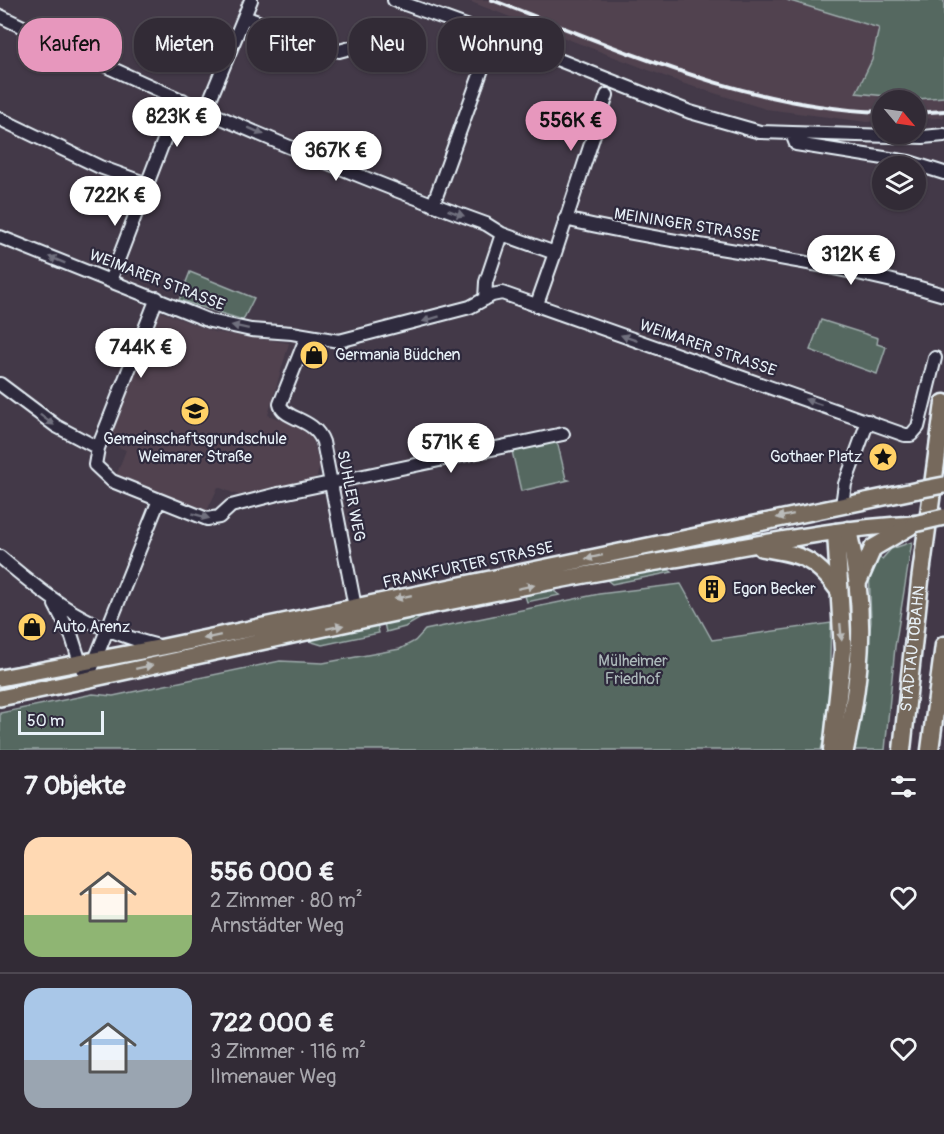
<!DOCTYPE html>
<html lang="de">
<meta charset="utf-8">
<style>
body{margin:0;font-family:Pangolin,sans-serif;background:#3d3742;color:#f1f3f6;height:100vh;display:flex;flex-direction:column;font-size:22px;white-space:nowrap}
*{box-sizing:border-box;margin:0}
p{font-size:20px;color:#a8a7ad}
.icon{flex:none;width:33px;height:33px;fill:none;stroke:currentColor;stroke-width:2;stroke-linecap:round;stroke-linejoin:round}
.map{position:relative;height:750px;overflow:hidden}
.sheet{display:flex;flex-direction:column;background:#322b36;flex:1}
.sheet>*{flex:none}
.top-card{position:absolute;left:18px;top:18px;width:600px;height:54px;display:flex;gap:12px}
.needle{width:39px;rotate:119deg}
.controls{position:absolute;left:872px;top:90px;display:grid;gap:12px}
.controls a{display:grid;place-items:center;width:54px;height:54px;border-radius:50%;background:#322b36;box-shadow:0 2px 4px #0004,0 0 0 2px #4d4751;font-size:30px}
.scale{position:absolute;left:18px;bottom:15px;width:86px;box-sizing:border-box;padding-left:6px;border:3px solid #e8f1f8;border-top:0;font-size:16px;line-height:21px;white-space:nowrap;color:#e8f1f8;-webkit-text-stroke:4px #2f2a3d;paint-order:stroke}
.price{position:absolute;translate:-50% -51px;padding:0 14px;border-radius:21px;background:#fff;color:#222;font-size:20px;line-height:39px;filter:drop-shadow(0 2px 3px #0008)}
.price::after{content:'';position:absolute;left:50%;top:36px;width:18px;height:14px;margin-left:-9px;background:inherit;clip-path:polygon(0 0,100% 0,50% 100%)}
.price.on{background:#e797bd;color:#111}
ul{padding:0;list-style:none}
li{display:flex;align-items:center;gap:18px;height:150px;padding:0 24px}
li+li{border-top:2px solid #4d4751}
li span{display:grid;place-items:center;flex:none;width:168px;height:120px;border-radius:18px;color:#555}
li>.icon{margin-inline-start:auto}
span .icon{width:72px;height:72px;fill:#fffc;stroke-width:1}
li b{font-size:26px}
h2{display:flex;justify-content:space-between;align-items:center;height:72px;padding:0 24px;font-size:26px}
.pill{padding:0 21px;border-radius:24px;background:#322b36;box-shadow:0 2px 4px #0004,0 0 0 2px #4d4751;font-size:21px;line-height:54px}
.pill.on{background:#e797bd;color:#111}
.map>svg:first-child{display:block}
.built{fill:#514350}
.green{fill:#556860;stroke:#9eacac;stroke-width:1.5}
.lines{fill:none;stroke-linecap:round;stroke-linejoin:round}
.minor-casing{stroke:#e8f1f8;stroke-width:16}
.major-casing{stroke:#e8f1f8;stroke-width:20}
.highway-casing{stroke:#e8f1f8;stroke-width:21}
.minor{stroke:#2f2a3d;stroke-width:12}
.major{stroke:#76695c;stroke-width:15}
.highway{stroke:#76695c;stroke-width:16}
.rail{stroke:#e8f1f8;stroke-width:4}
.major-bridge-casing{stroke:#e8f1f8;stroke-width:20;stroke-linecap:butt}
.major-bridge{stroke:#76695c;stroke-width:15}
.oneway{fill:#70707e}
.oneway2{fill:#babbba}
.labels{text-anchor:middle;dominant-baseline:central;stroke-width:4.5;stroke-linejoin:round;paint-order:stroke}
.street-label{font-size:16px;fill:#e8f1f8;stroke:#2f2a3d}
.poi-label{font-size:16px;fill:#e8f1f8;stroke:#2f2a3d;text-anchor:start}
.park-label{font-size:16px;fill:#adbabb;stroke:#2f2a3d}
</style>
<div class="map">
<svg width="944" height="750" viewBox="0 0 944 750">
<rect width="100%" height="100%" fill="#433948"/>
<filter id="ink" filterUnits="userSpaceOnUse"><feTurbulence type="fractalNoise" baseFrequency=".0167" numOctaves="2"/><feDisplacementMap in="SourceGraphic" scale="12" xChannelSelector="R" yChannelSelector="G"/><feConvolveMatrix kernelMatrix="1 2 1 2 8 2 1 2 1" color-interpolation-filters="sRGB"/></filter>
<g filter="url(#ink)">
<path class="built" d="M 466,0 L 944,0 L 944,118 L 915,119 L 915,100 L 882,100 L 882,121 L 867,122 L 766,109 L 685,84 Z
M 159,311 L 214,332 L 289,343 L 268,415 L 302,428 L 312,436 L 320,467 L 316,478 L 238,495 L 218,487 L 207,511 L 116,476 L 126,450 L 108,443 Z"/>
<path class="green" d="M 787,0 L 944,0 L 944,97 L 917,99 L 856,93 L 872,60 L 879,28 Z
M 190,272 L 254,298 L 243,320 L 179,300 Z
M 821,320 L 878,338 L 877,344 L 886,347 L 877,374 L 810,350 Z
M 554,442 L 558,445 L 566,479 L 569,480 L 521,491 L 512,451 Z
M 912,542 L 895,647 L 885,750 L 853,750 L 871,622 L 869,570 L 875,555 L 882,559 L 891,549 Z
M 669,570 L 672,572 L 612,584 L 603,577 Z
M 681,584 L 712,640 L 831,623 L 828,720 L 821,750 L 0,750 L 0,713 L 93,694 L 113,696 L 280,661 L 323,663 L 400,649 L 415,641 L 425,630 L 599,594 Z
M 549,588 L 560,595 L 527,602 L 525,596 Z
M 420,615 L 421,618 L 405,627 L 386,632 L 384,623 Z
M 377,624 L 379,633 L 322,645 L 309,641 L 310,639 Z"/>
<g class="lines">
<g class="minor-casing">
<path id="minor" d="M 394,0 L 544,54 L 690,112 L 760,132 L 923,137 L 944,135
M 0,16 C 158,92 320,164 486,224 L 502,234
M 244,17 L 339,51 L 354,47
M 206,109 L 251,0
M 0,119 L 100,167 L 147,184
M 792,134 L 796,144 L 909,162 L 944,173
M 433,205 L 494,36
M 565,219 C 691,249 820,257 944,295
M 0,237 L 210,321 L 251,330 L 292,333 L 339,341 L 470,307 L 492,295 L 502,293 L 905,435 L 911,435 L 918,427 L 935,358
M 555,253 L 607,95
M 110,281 L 169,127 L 183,100
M 485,299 L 486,282 L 502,234 L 555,253 L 537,304
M 307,336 L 280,404 C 283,420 314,417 323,442 L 355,607
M 0,384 L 56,426 L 98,448 L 95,465 L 112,481 L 207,519 L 219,517 L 231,506 L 278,494 L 563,434
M 98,448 L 157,298
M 842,505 L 845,484 L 868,421
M 0,557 C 54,603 89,629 159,646
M 55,605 L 72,637 L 82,669
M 87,680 L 159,500"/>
</g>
<g class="major-casing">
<path id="major" d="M 761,548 C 799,554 814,557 838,590
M 0,678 L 163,647 L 918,490
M 0,698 C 223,652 445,598 669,560 C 750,546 832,528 914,524"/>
</g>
<g class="highway-casing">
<g id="highway">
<path d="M 859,580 L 873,548 L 914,524"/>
<path d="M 832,750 L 843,651 L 836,532"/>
<path d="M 845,750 C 862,671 867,609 848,530"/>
<path id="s1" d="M 902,750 L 920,581 L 944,403"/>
<path d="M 930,750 L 944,645"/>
</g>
</g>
<use href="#minor" class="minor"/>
<use href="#major" class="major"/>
<use href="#highway" class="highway"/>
<path class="rail" d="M 492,0 C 619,48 744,107 882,112
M 915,113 L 944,111"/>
<g class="major-bridge-casing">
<path id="major-bridge" d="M 918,490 L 944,485
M 914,524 L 944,517"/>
</g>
<use href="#major-bridge" class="major-bridge"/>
</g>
<defs><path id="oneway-solid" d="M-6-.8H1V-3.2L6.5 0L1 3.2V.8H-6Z" transform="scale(1.5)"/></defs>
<g class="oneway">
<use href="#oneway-solid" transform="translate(256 131) rotate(24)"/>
<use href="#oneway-solid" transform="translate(456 213) rotate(20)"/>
<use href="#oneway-solid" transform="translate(57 260) rotate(-158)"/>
<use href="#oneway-solid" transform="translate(431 319) rotate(163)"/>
<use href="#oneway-solid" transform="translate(240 327) rotate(-168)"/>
<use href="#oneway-solid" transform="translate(629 338) rotate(-161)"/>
<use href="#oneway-solid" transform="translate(813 402) rotate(-161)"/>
<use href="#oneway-solid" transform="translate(47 420) rotate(37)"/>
<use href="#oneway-solid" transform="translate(201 516) rotate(16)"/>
</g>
<g class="oneway2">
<use href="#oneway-solid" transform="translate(785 516) rotate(168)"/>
<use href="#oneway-solid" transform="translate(594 557) rotate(168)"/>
<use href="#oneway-solid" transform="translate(526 587) rotate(-12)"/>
<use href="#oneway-solid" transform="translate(403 597) rotate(168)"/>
<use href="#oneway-solid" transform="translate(335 627) rotate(-12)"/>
<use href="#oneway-solid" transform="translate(841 632) rotate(85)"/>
<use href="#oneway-solid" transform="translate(212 637) rotate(168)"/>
<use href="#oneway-solid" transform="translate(144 667) rotate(-12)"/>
</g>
</g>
<defs>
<g id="shop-disc" transform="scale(1.5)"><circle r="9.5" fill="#ffd166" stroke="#2f2a3d"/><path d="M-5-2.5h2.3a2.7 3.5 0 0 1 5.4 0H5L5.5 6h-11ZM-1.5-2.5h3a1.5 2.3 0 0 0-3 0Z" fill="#111"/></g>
<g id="school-disc" transform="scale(1.5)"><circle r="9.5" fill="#ffd166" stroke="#2f2a3d"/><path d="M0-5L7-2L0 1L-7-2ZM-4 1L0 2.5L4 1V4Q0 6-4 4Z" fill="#111"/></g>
<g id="sight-disc" transform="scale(1.5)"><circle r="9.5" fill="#ffd166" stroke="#2f2a3d"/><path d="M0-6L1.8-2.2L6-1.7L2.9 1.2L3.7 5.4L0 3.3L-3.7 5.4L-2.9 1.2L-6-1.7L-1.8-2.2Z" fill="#111"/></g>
<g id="building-disc" transform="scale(1.5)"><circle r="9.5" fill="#ffd166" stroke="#2f2a3d"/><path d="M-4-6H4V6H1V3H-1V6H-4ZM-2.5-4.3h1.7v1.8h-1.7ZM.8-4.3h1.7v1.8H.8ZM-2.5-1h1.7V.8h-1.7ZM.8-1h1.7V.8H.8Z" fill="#111"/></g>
</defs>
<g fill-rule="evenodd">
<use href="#shop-disc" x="314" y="355"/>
<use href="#school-disc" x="195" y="411"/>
<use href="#sight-disc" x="883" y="457"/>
<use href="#building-disc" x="712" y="589"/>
<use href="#shop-disc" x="32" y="627"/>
</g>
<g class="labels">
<g class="street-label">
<text transform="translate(687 225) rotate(9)">MEININGER STRASSE</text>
<text transform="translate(157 280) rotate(21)">WEIMARER STRASSE</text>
<text transform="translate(708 348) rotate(19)">WEIMARER STRASSE</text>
<text transform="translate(351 496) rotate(79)">SUHLER WEG</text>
<text transform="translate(468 565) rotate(-12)">FRANKFURTER STRASSE</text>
<text stroke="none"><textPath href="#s1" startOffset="102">STADTAUTOBAHN</textPath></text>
</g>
<g class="poi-label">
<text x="335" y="355">Germania Büdchen</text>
<text x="195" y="439" text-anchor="middle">Gemeinschaftsgrundschule<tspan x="195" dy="18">Weimarer Straße</tspan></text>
<text x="862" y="457" text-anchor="end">Gothaer Platz</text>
<text x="733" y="589">Egon Becker</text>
<text x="53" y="627">Auto Arenz</text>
</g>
<g class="park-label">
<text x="633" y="661">Mülheimer<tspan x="633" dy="18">Friedhof</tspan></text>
</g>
</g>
</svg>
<div class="controls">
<a><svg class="needle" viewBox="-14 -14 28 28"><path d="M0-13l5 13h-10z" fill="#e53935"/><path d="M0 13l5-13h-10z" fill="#a8a7ad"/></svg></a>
<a><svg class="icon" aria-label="layers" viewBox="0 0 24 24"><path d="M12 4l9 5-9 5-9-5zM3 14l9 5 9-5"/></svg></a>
</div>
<div class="scale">50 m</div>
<b class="price" style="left:177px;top:148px">823K €</b>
<b class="price on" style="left:571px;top:152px">556K €</b>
<b class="price" style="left:336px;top:182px">367K €</b>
<b class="price" style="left:115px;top:227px">722K €</b>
<b class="price" style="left:851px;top:286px">312K €</b>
<b class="price" style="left:141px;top:379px">744K €</b>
<b class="price" style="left:451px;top:474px">571K €</b>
<div class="top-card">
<a class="pill on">Kaufen</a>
<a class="pill">Mieten</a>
<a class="pill">Filter</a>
<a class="pill">Neu</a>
<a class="pill">Wohnung</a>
</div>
</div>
<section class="sheet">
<h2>7 Objekte<svg class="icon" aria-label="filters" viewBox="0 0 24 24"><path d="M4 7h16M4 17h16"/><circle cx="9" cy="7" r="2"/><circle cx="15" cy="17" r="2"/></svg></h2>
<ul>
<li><span style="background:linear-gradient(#ffd9b3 65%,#8fb573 0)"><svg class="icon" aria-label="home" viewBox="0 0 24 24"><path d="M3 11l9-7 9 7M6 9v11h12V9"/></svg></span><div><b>556 000 €</b><p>2 Zimmer · 80 m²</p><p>Arnstädter Weg</p></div><svg class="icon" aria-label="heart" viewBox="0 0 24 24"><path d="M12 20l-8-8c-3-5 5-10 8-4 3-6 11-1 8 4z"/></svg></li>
<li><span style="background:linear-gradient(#a9c7e8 60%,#9aa5b1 0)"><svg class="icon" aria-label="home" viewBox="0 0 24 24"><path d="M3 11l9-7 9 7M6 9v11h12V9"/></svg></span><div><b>722 000 €</b><p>3 Zimmer · 116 m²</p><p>Ilmenauer Weg</p></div><svg class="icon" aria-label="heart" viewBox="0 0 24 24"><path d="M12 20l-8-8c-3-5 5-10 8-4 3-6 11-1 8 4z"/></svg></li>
</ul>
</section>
